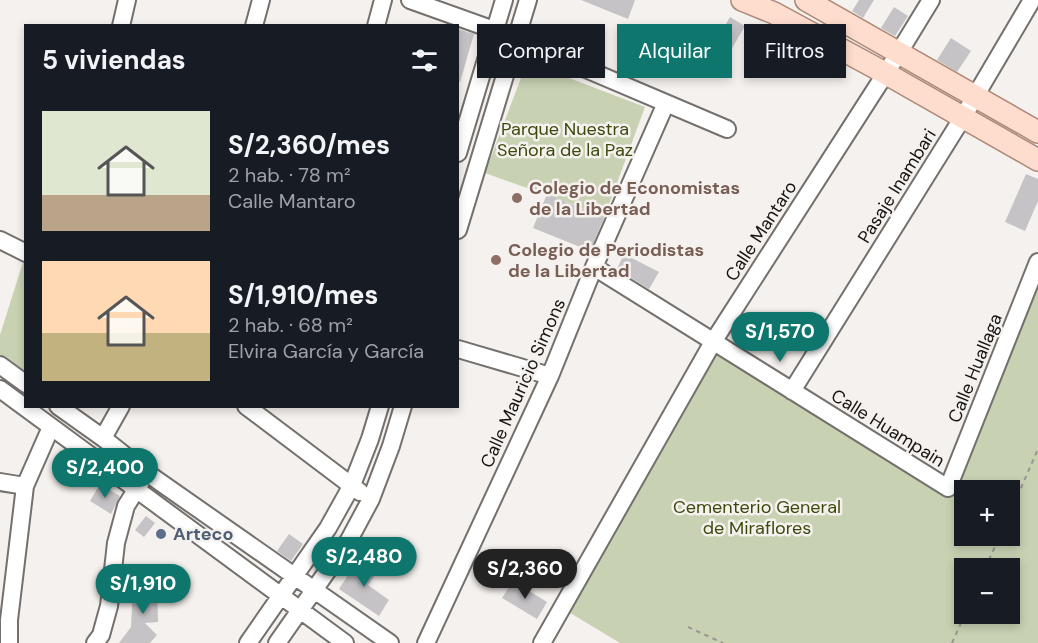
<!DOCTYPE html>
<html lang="es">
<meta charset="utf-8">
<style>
body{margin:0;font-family:"DM Sans",sans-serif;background:#242831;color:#f1f3f6;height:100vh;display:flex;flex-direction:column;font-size:22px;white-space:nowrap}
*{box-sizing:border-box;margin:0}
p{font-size:20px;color:#9ea1a6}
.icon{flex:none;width:33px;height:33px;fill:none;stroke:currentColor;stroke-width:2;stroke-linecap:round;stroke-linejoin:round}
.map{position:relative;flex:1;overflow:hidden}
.drawer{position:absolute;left:24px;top:24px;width:435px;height:384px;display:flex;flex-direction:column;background:#171b24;border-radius:0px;box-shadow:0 3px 9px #0003}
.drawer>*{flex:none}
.hud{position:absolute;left:477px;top:24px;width:471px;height:54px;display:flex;gap:12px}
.buttons{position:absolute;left:954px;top:480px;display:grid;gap:12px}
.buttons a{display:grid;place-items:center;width:66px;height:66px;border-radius:0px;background:#171b24;box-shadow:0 3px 9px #0003;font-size:30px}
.price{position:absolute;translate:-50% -51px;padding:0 14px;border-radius:21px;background:#0f766e;color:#fff;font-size:20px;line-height:39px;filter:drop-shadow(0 2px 3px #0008)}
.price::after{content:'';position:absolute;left:50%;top:36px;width:18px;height:14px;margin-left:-9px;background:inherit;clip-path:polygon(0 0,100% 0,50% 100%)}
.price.active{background:#222;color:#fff}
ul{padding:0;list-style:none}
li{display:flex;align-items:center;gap:18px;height:150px;padding:0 18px}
li span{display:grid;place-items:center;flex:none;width:168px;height:120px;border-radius:0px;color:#555}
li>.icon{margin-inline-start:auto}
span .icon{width:72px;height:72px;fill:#fffc;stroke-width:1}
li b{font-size:26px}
h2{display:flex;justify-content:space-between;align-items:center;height:72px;padding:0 18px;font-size:26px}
.chip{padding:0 21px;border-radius:0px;background:#171b24;box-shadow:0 3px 9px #0003;font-size:21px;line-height:54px}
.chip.active{background:#0f766e;color:#fff}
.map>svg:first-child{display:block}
.green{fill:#c8d1b2;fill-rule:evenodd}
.building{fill:#c6c3c7}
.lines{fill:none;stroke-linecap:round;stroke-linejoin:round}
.minor-casing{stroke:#73706d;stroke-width:20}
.major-casing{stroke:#ad8877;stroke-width:24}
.path{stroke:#999694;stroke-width:2;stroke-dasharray:4.5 4.5;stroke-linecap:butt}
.minor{stroke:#fff;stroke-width:16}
.major{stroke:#feddce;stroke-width:21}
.education-dot{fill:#8d6e63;stroke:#f5f1ee;stroke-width:2}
.service-dot{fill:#5c6f8a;stroke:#f5f1ee;stroke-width:2}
.labels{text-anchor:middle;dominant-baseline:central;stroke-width:5;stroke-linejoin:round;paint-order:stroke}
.park-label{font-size:18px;fill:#3c490b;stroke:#f5f1ee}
.street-label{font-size:18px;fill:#161413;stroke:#f5f1ee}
.education-label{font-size:18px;font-weight:bold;fill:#785e54;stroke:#f5f1ee;text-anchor:start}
.service-label{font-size:18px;font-weight:bold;fill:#4e5e75;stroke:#f5f1ee;text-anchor:start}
</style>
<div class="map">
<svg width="1038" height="643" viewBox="0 0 1038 643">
<rect width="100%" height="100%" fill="#f5f1ee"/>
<path class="green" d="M 527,62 L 645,107 L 604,218 L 572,204 L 485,173 Z
M 24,259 L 26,260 L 25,373 L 0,356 L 0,335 Z
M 1038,262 L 1038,643 L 620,643 L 562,608 L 713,342 L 948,488 ZM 964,490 L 1010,490 L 1010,536 L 964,536 ZM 964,568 L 1010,568 L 1010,614 L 964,614 Z"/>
<path class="building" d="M 581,0 L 635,0 L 628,19 Z
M 859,0 L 874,0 L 863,18 L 852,11 Z
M 894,7 L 908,16 L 895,36 L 881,28 Z
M 730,17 L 745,26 L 721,67 L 706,58 Z
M 458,29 L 474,34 L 460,82 L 458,82 Z
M 951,38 L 971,51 L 957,72 L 937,60 Z
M 1026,174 L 1038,179 L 1038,201 L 1025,231 L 1005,222 Z
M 547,194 L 604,218 L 590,251 L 533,228 Z
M 624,254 L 659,272 L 649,289 L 617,269 Z
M 100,484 L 120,496 L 111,514 L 90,501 Z
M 146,516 L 155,523 L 144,537 L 135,530 Z
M 289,534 L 303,544 L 291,561 L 277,551 Z
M 358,560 L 377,572 L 368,585 L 389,600 L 379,616 L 339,589 Z
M 513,581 L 547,602 L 537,619 L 502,598 Z
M 157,586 L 158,622 L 145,623 L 157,635 L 150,643 L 119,643 L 131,627 L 133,587 Z"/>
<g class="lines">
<g class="minor-casing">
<path id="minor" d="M 410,0 L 494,30 L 727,129
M 121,26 L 127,0
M 254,26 L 261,0
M 376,26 L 383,0
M 458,153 L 504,0
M 458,230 L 528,0
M 0,240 L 26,253
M 594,267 L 948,488 L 1038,262
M 458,349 L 550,376
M 0,365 L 26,384
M 0,389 L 345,643
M 792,391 L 963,117 L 1032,0
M 58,406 L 103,438 L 147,473 L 390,643
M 246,406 L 360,492
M 103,438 L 121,406
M 0,482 L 25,486
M 9,643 L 9,620 L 25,486 L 51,427
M 95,643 L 101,635 L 109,606 L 116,543 L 126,506 L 141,482
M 248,643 L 328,528 L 352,485 L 370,439 L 380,406
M 277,643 L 349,540 L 371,499 L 391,446 L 403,406
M 426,643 L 550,376 L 594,267 L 666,103
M 542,643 L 713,342 L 898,54 L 931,0"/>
</g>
<g class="major-casing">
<path id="major" d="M 742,0 L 774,13 L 885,73 L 1038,160
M 806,0 L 1038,132"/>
</g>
<path class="path" d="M 1010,513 L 1038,449
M 985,568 L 1000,536
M 688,627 L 723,643
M 952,643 L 965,614"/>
<use href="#minor" class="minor"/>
<use href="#major" class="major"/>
</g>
<g class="education-dot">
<circle cx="517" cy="198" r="6"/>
<circle cx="496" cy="260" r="6"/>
</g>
<circle class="service-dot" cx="161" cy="534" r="6"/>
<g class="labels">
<g class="park-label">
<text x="565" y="129">Parque Nuestra<tspan x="565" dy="21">Señora de la Paz</tspan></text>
<text x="757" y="507">Cementerio General<tspan x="757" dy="21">de Miraflores</tspan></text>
</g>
<g class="street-label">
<text transform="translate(897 186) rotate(-58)">Pasaje Inambari</text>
<text transform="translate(761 231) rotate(-57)">Calle Mantaro</text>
<text transform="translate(975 368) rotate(-68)">Calle Huallaga</text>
<text transform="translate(523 383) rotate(-66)">Calle Mauricio Simons</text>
<text transform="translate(888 428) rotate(32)">Calle Huampain</text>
</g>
<g class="education-label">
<text x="529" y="188">Colegio de Economistas<tspan x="529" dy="21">de la Libertad</tspan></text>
<text x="508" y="250">Colegio de Periodistas<tspan x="508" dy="21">de la Libertad</tspan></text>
</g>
<g class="service-label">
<text x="173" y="534">Arteco</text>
</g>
</g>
</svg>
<div class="buttons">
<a>+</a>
<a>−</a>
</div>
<b class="price" style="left:780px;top:363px">S/1,570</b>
<b class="price" style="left:105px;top:499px">S/2,400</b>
<b class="price" style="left:364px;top:588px">S/2,480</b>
<b class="price active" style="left:525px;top:600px">S/2,360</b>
<b class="price" style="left:143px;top:615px">S/1,910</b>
<div class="hud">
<a class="chip">Comprar</a>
<a class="chip active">Alquilar</a>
<a class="chip">Filtros</a>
</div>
<section class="drawer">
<h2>5 viviendas<svg class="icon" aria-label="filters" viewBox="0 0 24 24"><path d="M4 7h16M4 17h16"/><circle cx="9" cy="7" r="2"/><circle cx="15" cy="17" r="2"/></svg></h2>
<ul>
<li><span style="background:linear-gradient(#dfe7d0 70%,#b9a48a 0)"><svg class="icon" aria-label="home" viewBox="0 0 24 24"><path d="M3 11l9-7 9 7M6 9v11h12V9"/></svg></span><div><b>S/2,360/mes</b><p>2 hab. · 78 m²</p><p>Calle Mantaro</p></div></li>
<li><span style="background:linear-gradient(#ffd9b3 60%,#c2b280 0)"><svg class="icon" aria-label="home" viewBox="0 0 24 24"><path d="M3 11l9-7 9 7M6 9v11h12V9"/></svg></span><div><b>S/1,910/mes</b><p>2 hab. · 68 m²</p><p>Elvira García y García</p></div></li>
</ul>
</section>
</div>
